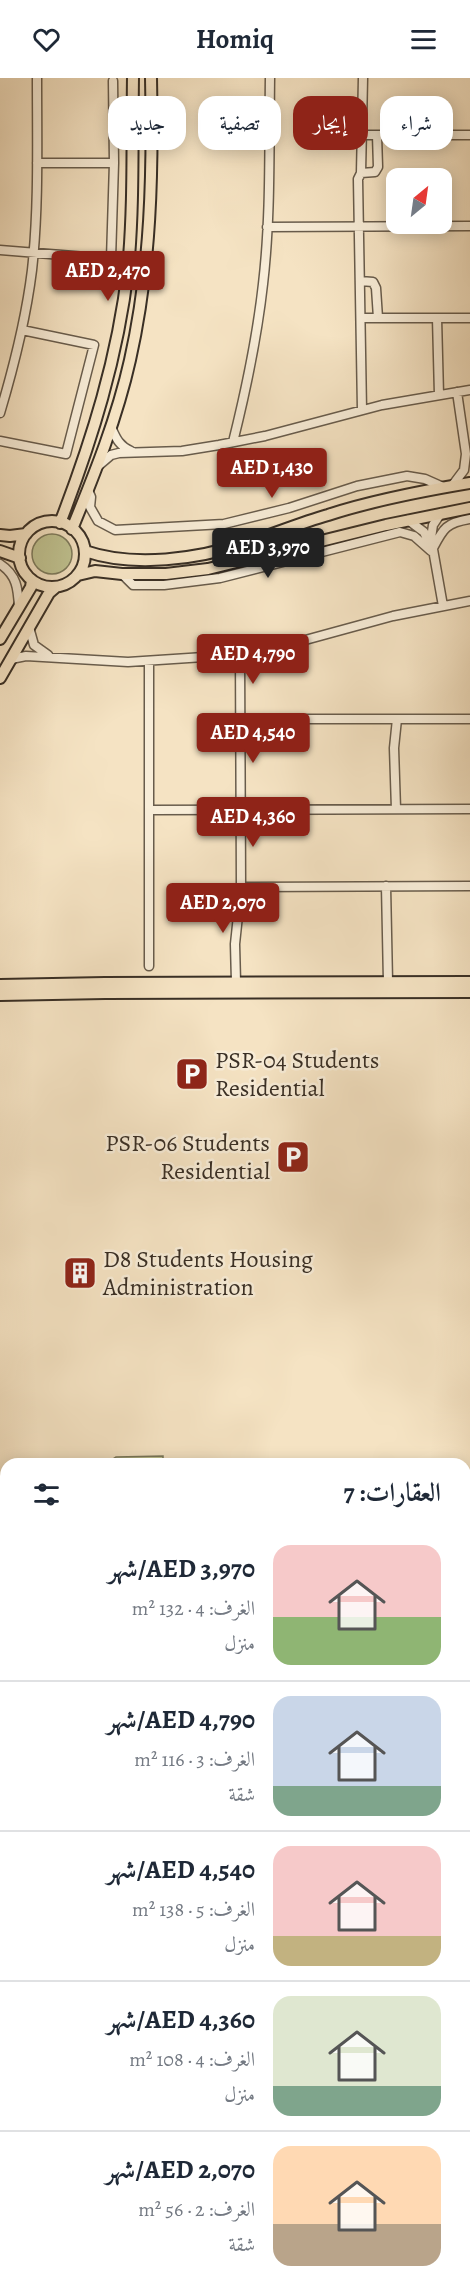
<!DOCTYPE html>
<html lang="ar">
<meta charset="utf-8">
<style>
body{margin:0;font-family:Alegreya,Amiri,serif;background:#f6f6f7;color:#1f2937;direction:rtl;height:100vh;display:flex;flex-direction:column;font-size:22px;white-space:nowrap}
*{box-sizing:border-box;margin:0}
p{font-size:20px;color:#747a83}
.icon{flex:none;width:33px;height:33px;fill:none;stroke:currentColor;stroke-width:2;stroke-linecap:round;stroke-linejoin:round}
.map{position:relative;flex:1;overflow:hidden;direction:ltr}
.side{position:absolute;left:0px;top:1380px;width:471px;height:836px;display:flex;flex-direction:column;background:#fff;border-radius:18px 18px 0 0;box-shadow:0 3px 15px #0003;direction:rtl}
.side>*{flex:none}
.banner{position:absolute;left:18px;top:18px;width:435px;height:54px;direction:rtl;display:flex;gap:12px}
.needle{width:39px;rotate:29deg}
.tools{position:absolute;left:386px;top:90px;display:grid;gap:12px}
.tools a{display:grid;place-items:center;width:66px;height:66px;border-radius:12px;background:#fff;box-shadow:0 3px 15px #0003;font-size:30px}
.price{position:absolute;translate:-50% -51px;padding:0 14px;border-radius:6px;background:#8f2418;color:#fff;font-size:20px;line-height:39px;filter:drop-shadow(0 2px 3px #0008)}
.price::after{content:'';position:absolute;left:50%;top:36px;width:18px;height:14px;margin-left:-9px;background:inherit;clip-path:polygon(0 0,100% 0,50% 100%)}
.price.on{background:#222;color:#fff}
ul{padding:0;list-style:none}
li{display:flex;align-items:center;gap:18px;height:150px;padding:0 30px}
li+li{border-top:2px solid #e0e1e3}
li span{display:grid;place-items:center;flex:none;width:168px;height:120px;border-radius:18px;color:#555}
li>.icon{margin-inline-start:auto}
span .icon{width:72px;height:72px;fill:#fffc;stroke-width:1}
li b{font-size:26px}
h2{display:flex;justify-content:space-between;align-items:center;height:72px;padding:0 30px;font-size:26px}
.chip{padding:0 21px;border-radius:18px;background:#fff;box-shadow:0 3px 15px #0003;font-size:21px;line-height:54px}
.chip.on{background:#8f2418;color:#fff}
header{display:flex;justify-content:space-between;align-items:center;height:78px;padding:0 30px;background:#fff;font-size:27px;font-weight:600}
.map>svg:first-child{display:block}
.green{fill:#c0c391;stroke:#7c795b;stroke-width:1.5}
.lines{fill:none;stroke-linecap:round;stroke-linejoin:round}
.minor-casing{stroke:#685c4c;stroke-width:11}
.major-casing{stroke:#392f25;stroke-width:14}
.minor{stroke:#f8edd8;stroke-width:8}
.major{stroke:#f5e3c3;stroke-width:10}
.labels{text-anchor:middle;dominant-baseline:central;stroke-width:5;stroke-linejoin:round;paint-order:stroke}
.poi-label{font-size:24px;fill:#392f25;stroke:#f8edd8;text-anchor:start}
</style>
<header><svg class="icon" aria-label="menu" viewBox="0 0 24 24"><path d="M4 6h16M4 12h16M4 18h16"/></svg>Homiq<svg class="icon" aria-label="heart" viewBox="0 0 24 24"><path d="M12 20l-8-8c-3-5 5-10 8-4 3-6 11-1 8 4z"/></svg></header>
<div class="map">
<svg width="470" height="2215" viewBox="0 0 470 2215">
<rect width="100%" height="100%" fill="#f5e3c3"/>
<filter id="stains"><feTurbulence type="fractalNoise" baseFrequency=".00333" numOctaves="4"/><feColorMatrix values="0 0 0 0 .2 0 0 0 0 .09 0 0 0 0 .02 0 0 0 .5 -.17"/></filter>
<radialGradient id="worn" r=".72"><stop offset=".6" stop-color="#630" stop-opacity="0"/><stop offset="1" stop-color="#630" stop-opacity=".3"/></radialGradient>
<path class="green" d="M32 476a20 20 0 1 1 40 0a20 20 0 1 1-40 0Z
M 163,1378 L 163,1386 L 105,1386 L 116,1379 Z"/>
<g class="lines">
<g class="minor-casing">
<path id="minor" d="M 363,57 L 470,57
M 37,85 L 114,85
M 361,95 L 375,94 L 378,89 L 377,57
M 267,149 L 470,148
M 0,172 L 111,181 L 114,85 L 113,3
M 360,203 L 373,204 L 376,210 L 378,240
M 361,240 L 470,240
M 437,240 L 439,317
M 362,332 L 358,101 L 361,95 L 363,0
M 0,335 C 14,288 26,241 32,192 C 39,128 37,64 37,0
M 111,349 C 116,360 119,368 131,373
M 0,363 L 66,376 L 94,267 L 22,252
M 233,364 C 246,312 257,260 263,206 C 271,138 269,69 270,0
M 97,389 L 111,377 L 119,375 L 182,373 L 219,367 L 265,358 L 382,327 L 470,312
M 452,408 L 464,392 L 466,376 L 457,314
M 88,412 L 91,419 L 90,429 L 98,443 L 115,452 L 224,446 L 289,430 L 357,408 L 407,398 L 425,401 L 443,409
M 441,435 L 433,447 L 431,460 L 443,528
M 408,442 L 424,454 L 429,465
M 432,472 C 443,451 445,445 470,441
M 0,486 C 17,497 18,511 19,529
M 122,496 L 133,507 L 164,507 L 220,500 L 400,454 L 414,458 L 431,473
M 29,549 L 34,567 L 48,577
M 11,581 L 26,578 L 128,584 L 219,578 L 298,564 L 393,538 L 470,523
M 240,641 L 470,641
M 396,731 L 394,670 L 397,641
M 149,732 L 470,731
M 386,808 L 388,904
M 241,809 L 470,808
M 149,888 L 149,583
M 236,904 L 235,866 L 241,809 L 240,575
M 465,1421 L 470,1421
M 4,1916 L 5,2215
M 465,2003 L 470,2003
M 465,2079 L 470,2079
M 465,2156 L 470,2156
M 21,2210 L 21,2215
M 114,2210 L 114,2215
M 201,2215 L 201,2210
M 392,2215 L 392,2210"/>
</g>
<g class="major-casing">
<path id="major" d="M19 476a33 33 0 1 1 66 0a33 33 0 1 1-66 0Z
M 60,445 C 92,362 118,279 128,191 C 134,128 132,64 133,0
M 72,451 C 95,395 117,340 130,282 C 151,189 153,95 151,0
M 0,457 L 10,458 L 26,456
M 0,473 L 20,480
M 85,473 C 134,490 198,481 246,465 C 274,456 300,445 328,437 C 374,422 422,413 470,405
M 78,497 L 95,493 L 122,496 L 166,496 L 208,491 L 386,447 L 470,430
M 0,561 L 31,509 L 32,502
M 0,600 L 49,515 L 56,509
M 0,907 L 105,905 L 470,904
M 0,917 L 105,915 L 470,914
M 465,1895 L 470,1895
M 465,1914 L 470,1914
M 4,1916 L 4,1894"/>
</g>
<use href="#minor" class="minor"/>
<use href="#major" class="major"/>
</g>
<defs>
<g id="parking-square" transform="scale(1.725)"><rect x="-9" y="-9" width="18" height="18" rx="4" fill="#8f2418" stroke="#f8edd8"/><path d="M-3.5-5.5H1a3.5 3.5 0 0 1 0 7H-1V5.5H-3.5ZM-1-3.4V-.6H.8a1.4 1.4 0 0 0 0-2.8Z" fill="#fff"/></g>
<g id="building-square" transform="scale(1.725)"><rect x="-9" y="-9" width="18" height="18" rx="4" fill="#8f2418" stroke="#f8edd8"/><path d="M-4-6H4V6H1V3H-1V6H-4ZM-2.5-4.3h1.7v1.8h-1.7ZM.8-4.3h1.7v1.8H.8ZM-2.5-1h1.7V.8h-1.7ZM.8-1h1.7V.8H.8Z" fill="#fff"/></g>
</defs>
<g fill-rule="evenodd">
<use href="#parking-square" x="192" y="996"/>
<use href="#parking-square" x="293" y="1079"/>
<use href="#building-square" x="80" y="1195"/>
</g>
<g class="labels">
<g class="poi-label">
<text x="215" y="982">PSR-04 Students<tspan x="215" dy="28">Residential</tspan></text>
<text x="270" y="1065" text-anchor="end">PSR-06 Students<tspan x="270" dy="28">Residential</tspan></text>
<text x="103" y="1181">D8 Students Housing<tspan x="103" dy="28">Administration</tspan></text>
</g>
</g>
<rect width="100%" height="100%" filter="url(#stains)"/>
<rect width="100%" height="100%" fill="url(#worn)"/>
</svg>
<div class="tools">
<a><svg class="needle" viewBox="-14 -14 28 28"><path d="M0-13l5 13h-10z" fill="#e53935"/><path d="M0 13l5-13h-10z" fill="#747a83"/></svg></a>
</div>
<b class="price" style="left:108px;top:224px">AED 2,470</b>
<b class="price" style="left:272px;top:421px">AED 1,430</b>
<b class="price on" style="left:268px;top:501px">AED 3,970</b>
<b class="price" style="left:253px;top:607px">AED 4,790</b>
<b class="price" style="left:253px;top:686px">AED 4,540</b>
<b class="price" style="left:253px;top:770px">AED 4,360</b>
<b class="price" style="left:223px;top:856px">AED 2,070</b>
<div class="banner">
<a class="chip">شراء</a>
<a class="chip on">إيجار</a>
<a class="chip">تصفية</a>
<a class="chip">جديد</a>
</div>
<section class="side">
<h2>العقارات: 7<svg class="icon" aria-label="filters" viewBox="0 0 24 24"><path d="M4 7h16M4 17h16"/><circle cx="9" cy="7" r="2"/><circle cx="15" cy="17" r="2"/></svg></h2>
<ul>
<li><span style="background:linear-gradient(#f6c9c9 60%,#8fb573 0)"><svg class="icon" aria-label="home" viewBox="0 0 24 24"><path d="M3 11l9-7 9 7M6 9v11h12V9"/></svg></span><div><b>AED 3,970/شهر</b><p>الغرف: 4 · 132 m²</p><p>منزل</p></div></li>
<li><span style="background:linear-gradient(#c9d6e8 75%,#7fa58c 0)"><svg class="icon" aria-label="home" viewBox="0 0 24 24"><path d="M3 11l9-7 9 7M6 9v11h12V9"/></svg></span><div><b>AED 4,790/شهر</b><p>الغرف: 3 · 116 m²</p><p>شقة</p></div></li>
<li><span style="background:linear-gradient(#f6c9c9 75%,#c2b280 0)"><svg class="icon" aria-label="home" viewBox="0 0 24 24"><path d="M3 11l9-7 9 7M6 9v11h12V9"/></svg></span><div><b>AED 4,540/شهر</b><p>الغرف: 5 · 138 m²</p><p>منزل</p></div></li>
<li><span style="background:linear-gradient(#dfe7d0 75%,#7fa58c 0)"><svg class="icon" aria-label="home" viewBox="0 0 24 24"><path d="M3 11l9-7 9 7M6 9v11h12V9"/></svg></span><div><b>AED 4,360/شهر</b><p>الغرف: 4 · 108 m²</p><p>منزل</p></div></li>
<li><span style="background:linear-gradient(#ffd9b3 65%,#b9a48a 0)"><svg class="icon" aria-label="home" viewBox="0 0 24 24"><path d="M3 11l9-7 9 7M6 9v11h12V9"/></svg></span><div><b>AED 2,070/شهر</b><p>الغرف: 2 · 56 m²</p><p>شقة</p></div></li>
</ul>
</section>
</div>
